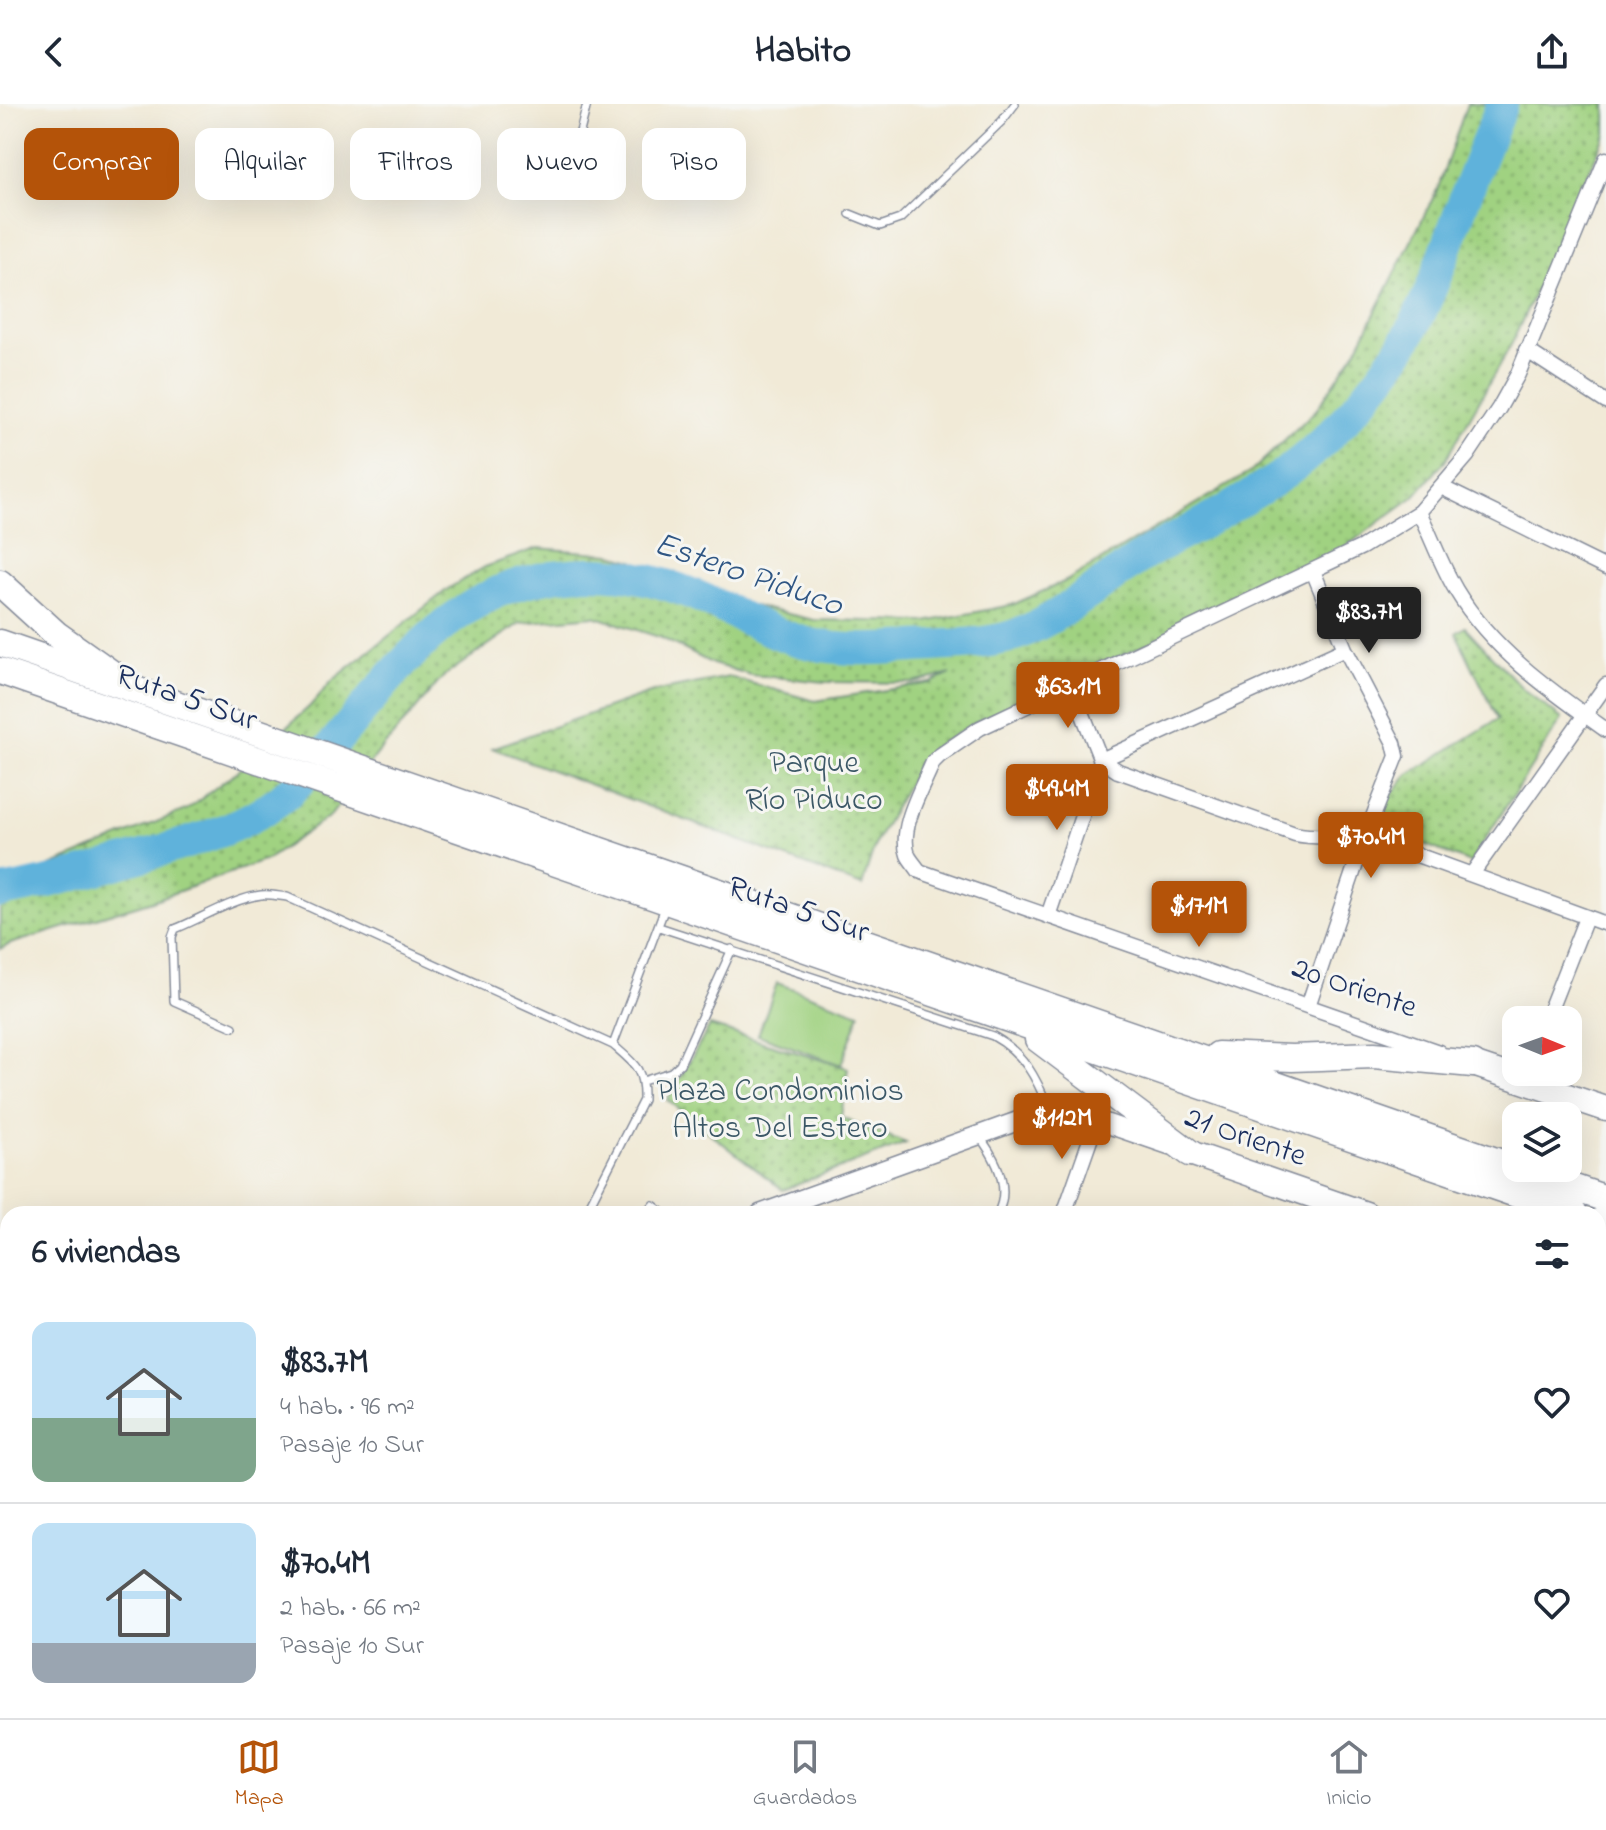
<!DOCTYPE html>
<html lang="es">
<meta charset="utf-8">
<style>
body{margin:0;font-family:"Indie Flower",sans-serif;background:#f6f6f7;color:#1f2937;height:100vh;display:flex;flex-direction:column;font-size:30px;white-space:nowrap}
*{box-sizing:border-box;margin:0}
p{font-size:26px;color:#747a83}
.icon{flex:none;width:44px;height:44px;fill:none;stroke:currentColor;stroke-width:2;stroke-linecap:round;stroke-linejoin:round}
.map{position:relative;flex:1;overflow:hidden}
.details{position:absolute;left:0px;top:1102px;width:1606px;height:512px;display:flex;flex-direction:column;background:#fff;border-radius:24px 24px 0 0;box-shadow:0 8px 32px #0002}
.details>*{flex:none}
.banner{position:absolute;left:24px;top:24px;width:800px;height:72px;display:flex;gap:16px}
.needle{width:52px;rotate:91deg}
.tools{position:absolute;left:1502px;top:902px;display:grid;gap:16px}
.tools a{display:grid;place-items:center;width:80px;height:80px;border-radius:16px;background:#fff;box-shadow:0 8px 32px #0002;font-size:40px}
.price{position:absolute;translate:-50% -68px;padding:0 18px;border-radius:8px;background:#b45309;color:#fff;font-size:26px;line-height:52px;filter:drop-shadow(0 2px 4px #0008)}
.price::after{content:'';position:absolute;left:50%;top:48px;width:24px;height:18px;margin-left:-12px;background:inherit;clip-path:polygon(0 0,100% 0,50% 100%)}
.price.active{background:#222;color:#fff}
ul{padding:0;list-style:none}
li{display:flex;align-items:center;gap:24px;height:200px;padding:0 32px}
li+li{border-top:2px solid #e0e1e3}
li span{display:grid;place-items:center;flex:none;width:224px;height:160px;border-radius:16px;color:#555}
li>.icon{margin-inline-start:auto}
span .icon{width:96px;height:96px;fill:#fffc;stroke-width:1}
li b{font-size:34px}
h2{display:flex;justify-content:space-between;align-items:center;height:96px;padding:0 32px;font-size:34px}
.chip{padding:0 28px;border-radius:16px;background:#fff;box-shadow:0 8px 32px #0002;font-size:28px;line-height:72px}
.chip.active{background:#b45309;color:#fff}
header{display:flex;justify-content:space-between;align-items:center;height:104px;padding:0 32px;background:#fff;font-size:36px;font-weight:700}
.tab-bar{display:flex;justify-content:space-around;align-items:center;height:112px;border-top:2px solid #e0e1e3;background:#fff;font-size:22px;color:#747a83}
.tab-bar a{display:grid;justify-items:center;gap:4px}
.tab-bar .active{color:#b45309}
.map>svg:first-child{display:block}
.green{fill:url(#green-dots);stroke:#5e8070;stroke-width:2}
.pitch{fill:#a0d281;stroke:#5e8070;stroke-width:2}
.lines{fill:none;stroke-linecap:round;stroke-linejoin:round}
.river{stroke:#5fb2db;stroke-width:32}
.service-casing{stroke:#868c9a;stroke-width:10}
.minor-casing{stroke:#868c9a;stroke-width:17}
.tertiary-casing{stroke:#868c9a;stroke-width:21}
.primary-casing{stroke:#868c9a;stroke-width:27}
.motorway-casing{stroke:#868c9a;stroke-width:29}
.service{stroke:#fff;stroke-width:7}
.minor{stroke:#fff;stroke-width:14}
.tertiary{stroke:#fff;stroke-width:18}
.primary{stroke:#fff;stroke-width:24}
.motorway{stroke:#fff;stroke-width:26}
.labels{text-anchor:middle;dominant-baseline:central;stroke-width:6;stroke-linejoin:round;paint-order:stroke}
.street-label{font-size:32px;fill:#1b2f5e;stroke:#f6f6f2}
.park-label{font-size:32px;fill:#3c5867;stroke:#f6f6f2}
.water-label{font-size:34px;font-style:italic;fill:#2f5684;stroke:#f6f6f2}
</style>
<header><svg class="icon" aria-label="back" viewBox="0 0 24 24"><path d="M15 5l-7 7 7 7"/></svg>Habito<svg class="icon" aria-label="share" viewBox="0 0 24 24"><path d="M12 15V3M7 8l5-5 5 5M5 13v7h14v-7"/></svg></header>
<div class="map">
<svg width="1606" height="1614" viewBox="0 0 1606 1614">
<defs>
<pattern id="green-dots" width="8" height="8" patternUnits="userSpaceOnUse" patternTransform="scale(2)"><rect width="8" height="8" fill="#a0d281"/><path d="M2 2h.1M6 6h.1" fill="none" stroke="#82ab6d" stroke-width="1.8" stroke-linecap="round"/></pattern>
</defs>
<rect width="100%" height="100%" fill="#f6f6f2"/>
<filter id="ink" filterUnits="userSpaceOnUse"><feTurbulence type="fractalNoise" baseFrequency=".0125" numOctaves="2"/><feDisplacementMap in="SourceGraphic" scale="16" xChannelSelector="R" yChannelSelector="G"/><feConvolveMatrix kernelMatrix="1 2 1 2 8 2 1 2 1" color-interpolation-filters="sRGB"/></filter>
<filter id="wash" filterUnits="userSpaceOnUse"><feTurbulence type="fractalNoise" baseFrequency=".006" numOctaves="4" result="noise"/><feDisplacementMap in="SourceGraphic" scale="32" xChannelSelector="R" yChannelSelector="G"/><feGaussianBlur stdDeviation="1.8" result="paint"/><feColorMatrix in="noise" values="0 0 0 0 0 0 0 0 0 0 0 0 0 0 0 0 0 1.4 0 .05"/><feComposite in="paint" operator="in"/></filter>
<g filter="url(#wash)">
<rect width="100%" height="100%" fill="#f1ead7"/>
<path class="green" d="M 1467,0 L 1606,0 L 1606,30 L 1512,239 L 1445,357 L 1414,393 L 1319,462 L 984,614 L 932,644 L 919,659 L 876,738 L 862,782 L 492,644 L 653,588 L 729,573 L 815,597 L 931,579 L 951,570 L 913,579 L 826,578 L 751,571 L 713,560 L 662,534 L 594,512 L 520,519 L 444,572 L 378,649 L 331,711 L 266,756 L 149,798 L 10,840 L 0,845 L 0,783 L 188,705 L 246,660 L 310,602 L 332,577 L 449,484 L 485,463 L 538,444 L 611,450 L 651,463 L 732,497 L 814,516 L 925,518 L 1012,501 L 1066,477 L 1252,367 L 1316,306 L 1357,245 L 1438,84 Z
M 1465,523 L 1523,585 L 1562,615 L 1470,759 L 1380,722 L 1385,699 L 1406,672 L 1498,615 L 1456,529 Z
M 710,922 L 848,964 L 841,1013 L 906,1039 L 783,1086 L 667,996 Z"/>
<path class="pitch" d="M 777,879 L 860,909 L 841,961 L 758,931 Z"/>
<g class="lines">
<path class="river" d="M 0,788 C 44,781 86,769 129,756 C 183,740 250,725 292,685 C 365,614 419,510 522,479 C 591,459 652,470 715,500 C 746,515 777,532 811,540 C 852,549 892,544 933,542 C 960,540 992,540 1018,530 C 1064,512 1104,477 1146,450 C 1162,440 1179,433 1196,423 C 1220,410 1245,395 1269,380 C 1318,349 1362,300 1395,253 C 1424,211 1440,162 1457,115 C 1471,76 1487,38 1502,0"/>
</g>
</g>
<g filter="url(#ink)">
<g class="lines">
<g class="service-casing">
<path id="service" d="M 570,68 L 587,0
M 850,110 L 880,122 L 900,115 L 1002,17 L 1015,0
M 659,823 L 993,932 C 1024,949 1036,973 1049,1005
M 233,923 L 174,897 L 172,833 L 175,825 C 200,815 235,794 261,791 C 269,790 278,792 287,793 L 613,941 C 635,960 644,965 643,996 L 585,1110
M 613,941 L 666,801
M 643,977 L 671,968 L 680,960 L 732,845
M 979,1032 C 995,1053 1012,1084 997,1110
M 646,1110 L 653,1101 L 665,1110"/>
</g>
<g class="minor-casing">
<path id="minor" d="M 1526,246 L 1606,298
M 1441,383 L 1606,464
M 1419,408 C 1432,434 1441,461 1456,486 C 1492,546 1551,587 1606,626
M 1072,583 L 1101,656 L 1118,667 L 1295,730 C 1322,736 1349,728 1376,736 L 1606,820
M 1472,770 L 1606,581
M 1048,812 L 1101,656 L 1345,545
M 1308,902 L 1365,733 L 1397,652 L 1394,639 L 1345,545 L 1313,467
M 1546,916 L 1586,814
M 1439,948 L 919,767 C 916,762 910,756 908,751 C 898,723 923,683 933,658 L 939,652 L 980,624 L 1362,443 L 1419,408 L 1467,352 L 1499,304 L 1518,270 L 1606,55
M 1064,1110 L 1097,1016
M 0,1176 L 8,1176
M 0,1331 L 8,1332
M 1598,1349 L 1606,1352
M 1598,1431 L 1606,1422
M 0,1457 L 8,1458
M 1598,1478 L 1606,1486
M 0,1504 L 8,1548
M 1598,1589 L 1606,1580
M 0,1592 L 8,1592
M 18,1606 L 18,1614
M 41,1606 L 56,1614
M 289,1606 L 303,1614
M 832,1606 L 846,1614
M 1355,1606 L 1379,1614
M 886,1614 L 889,1606
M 1000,1614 L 1003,1606
M 1188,1614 L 1191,1606
M 1304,1614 L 1306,1606
M 1424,1614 L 1431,1606
M 1575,1614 L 1582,1606"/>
</g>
<g class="tertiary-casing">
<path id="tertiary" d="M 760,1110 L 1054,1004 L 1067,1006 L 1169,1041
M 489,1614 L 494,1606"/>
</g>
<g class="primary-casing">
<path id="primary" d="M 1473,960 L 1606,1005
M 1190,1049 L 1366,1110
M 1598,1190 L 1606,1193"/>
</g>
<g class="motorway-casing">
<path id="motorway" d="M 0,479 L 56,530 L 111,569
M 0,539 L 1516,1064
M 0,567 L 1574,1110
M 1038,935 L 1190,1049
M 1218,951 L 1292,954 L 1374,951 L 1473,960
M 1517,1064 L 1606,1095
M 1598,1118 L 1606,1121"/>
</g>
<use href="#service" class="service"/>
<use href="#minor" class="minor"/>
<use href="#tertiary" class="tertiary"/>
<use href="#primary" class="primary"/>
<use href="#motorway" class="motorway"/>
</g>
</g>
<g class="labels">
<g class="street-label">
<text transform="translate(186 595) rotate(19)">Ruta 5 Sur</text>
<text transform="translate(798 807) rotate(19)">Ruta 5 Sur</text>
<text transform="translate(1354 885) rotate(19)">20 Oriente</text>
<text transform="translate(1245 1034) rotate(19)">21 Oriente</text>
</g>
<g class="park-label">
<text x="814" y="660">Parque<tspan x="814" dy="37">Río Piduco</tspan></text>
<text x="780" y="988">Plaza Condominios<tspan x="780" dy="37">Altos Del Estero</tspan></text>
</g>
<g class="water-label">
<text transform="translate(748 472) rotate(19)">Estero Piduco</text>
</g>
</g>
</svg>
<div class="tools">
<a><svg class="needle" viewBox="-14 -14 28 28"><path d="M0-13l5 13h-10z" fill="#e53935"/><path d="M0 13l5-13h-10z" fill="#747a83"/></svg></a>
<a><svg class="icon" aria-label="layers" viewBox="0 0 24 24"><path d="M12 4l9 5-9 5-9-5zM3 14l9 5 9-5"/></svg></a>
</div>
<b class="price active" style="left:1369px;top:551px">$83.7M</b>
<b class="price" style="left:1068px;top:626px">$63.1M</b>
<b class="price" style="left:1057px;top:728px">$49.4M</b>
<b class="price" style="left:1371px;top:776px">$70.4M</b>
<b class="price" style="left:1199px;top:845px">$171M</b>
<b class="price" style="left:1062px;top:1057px">$112M</b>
<div class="banner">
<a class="chip active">Comprar</a>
<a class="chip">Alquilar</a>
<a class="chip">Filtros</a>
<a class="chip">Nuevo</a>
<a class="chip">Piso</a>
</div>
<section class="details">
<h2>6 viviendas<svg class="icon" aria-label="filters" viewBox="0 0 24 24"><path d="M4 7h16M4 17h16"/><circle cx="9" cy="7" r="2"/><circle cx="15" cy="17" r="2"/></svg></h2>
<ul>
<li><span style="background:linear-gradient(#bfe0f5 60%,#7fa58c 0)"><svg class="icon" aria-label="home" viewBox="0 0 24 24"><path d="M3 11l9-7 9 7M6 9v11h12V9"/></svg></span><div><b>$83.7M</b><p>4 hab. · 96 m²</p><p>Pasaje 10 Sur</p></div><svg class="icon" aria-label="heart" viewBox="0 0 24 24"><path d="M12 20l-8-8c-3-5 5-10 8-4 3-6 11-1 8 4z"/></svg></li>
<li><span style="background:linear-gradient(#bfe0f5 75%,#9aa5b1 0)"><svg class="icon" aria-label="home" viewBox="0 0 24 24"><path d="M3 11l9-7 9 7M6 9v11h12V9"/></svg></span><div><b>$70.4M</b><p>2 hab. · 66 m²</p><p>Pasaje 10 Sur</p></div><svg class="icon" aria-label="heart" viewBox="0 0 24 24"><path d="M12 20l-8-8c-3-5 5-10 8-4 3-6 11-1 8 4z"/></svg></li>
</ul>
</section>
</div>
<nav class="tab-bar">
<a class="active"><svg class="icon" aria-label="map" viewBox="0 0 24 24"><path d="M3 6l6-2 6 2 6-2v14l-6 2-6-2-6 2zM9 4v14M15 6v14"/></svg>Mapa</a>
<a><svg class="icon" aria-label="saved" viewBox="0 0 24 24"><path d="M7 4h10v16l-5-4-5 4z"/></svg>Guardados</a>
<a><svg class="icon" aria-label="home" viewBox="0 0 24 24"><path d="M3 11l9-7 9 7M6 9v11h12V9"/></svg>Inicio</a>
</nav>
